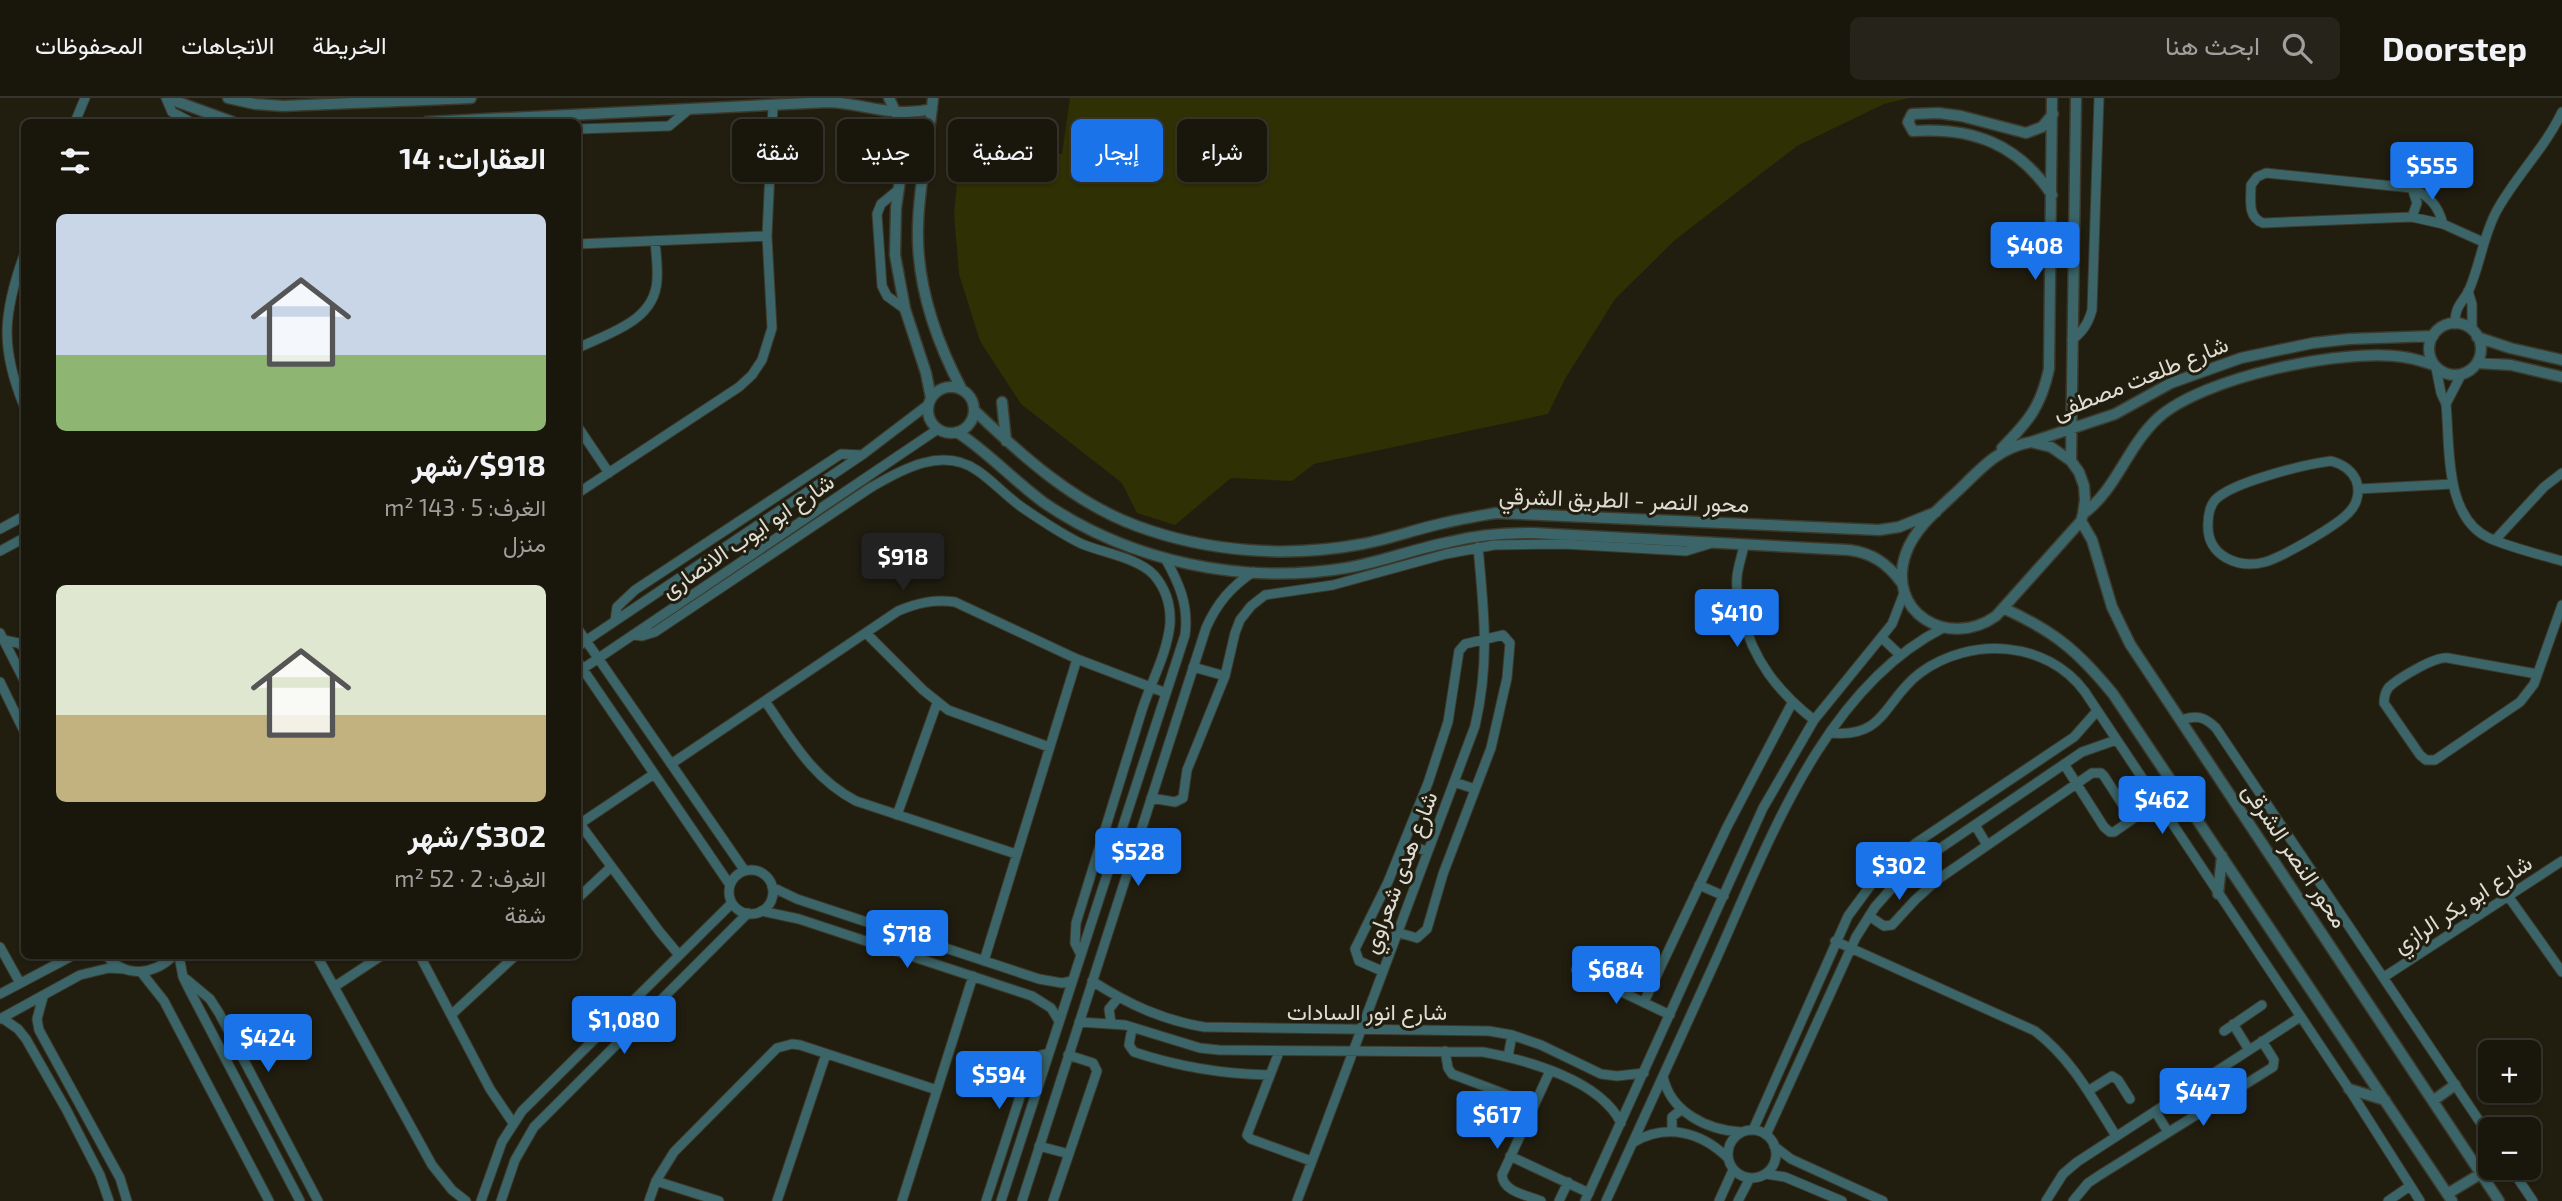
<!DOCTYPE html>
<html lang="ar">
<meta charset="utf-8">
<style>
body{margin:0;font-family:"Exo 2",Vazirmatn,sans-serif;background:#26231a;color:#f1f3f6;direction:rtl;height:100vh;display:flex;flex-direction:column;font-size:26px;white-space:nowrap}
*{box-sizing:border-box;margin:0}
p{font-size:23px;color:#9f9f9d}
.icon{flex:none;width:38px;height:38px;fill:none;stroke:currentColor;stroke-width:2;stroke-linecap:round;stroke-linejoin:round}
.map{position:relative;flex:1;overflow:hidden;direction:ltr}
.side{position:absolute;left:21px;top:21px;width:560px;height:840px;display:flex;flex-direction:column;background:#19160c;border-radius:10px;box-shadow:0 2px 5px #0004,0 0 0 2px #37352d;direction:rtl}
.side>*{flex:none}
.top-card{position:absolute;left:602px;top:21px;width:665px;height:63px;direction:rtl;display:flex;gap:14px}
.controls{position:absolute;left:2478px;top:942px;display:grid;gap:14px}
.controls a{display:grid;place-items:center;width:63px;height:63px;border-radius:10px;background:#19160c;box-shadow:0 2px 5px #0004,0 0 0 2px #37352d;font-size:35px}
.price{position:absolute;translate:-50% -60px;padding:0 16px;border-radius:7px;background:#1a73e8;color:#fff;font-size:23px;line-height:46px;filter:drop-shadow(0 2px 4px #0008)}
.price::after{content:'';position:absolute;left:50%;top:42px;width:21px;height:16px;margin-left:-10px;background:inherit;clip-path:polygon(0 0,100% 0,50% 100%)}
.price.active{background:#222;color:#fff}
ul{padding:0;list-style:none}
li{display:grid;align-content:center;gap:14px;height:371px;padding:0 35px}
li span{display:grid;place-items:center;height:217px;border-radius:10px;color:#555}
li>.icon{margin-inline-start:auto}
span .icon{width:126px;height:126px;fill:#fffc;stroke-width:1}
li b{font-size:30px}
h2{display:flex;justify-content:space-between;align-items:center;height:84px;padding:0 35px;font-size:30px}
.tag{padding:0 24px;border-radius:10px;background:#19160c;box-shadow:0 2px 5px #0004,0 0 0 2px #37352d;font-size:24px;line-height:63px}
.tag.active{background:#1a73e8;color:#fff}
header{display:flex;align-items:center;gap:42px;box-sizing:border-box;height:98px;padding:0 35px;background:#19160c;border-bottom:2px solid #37352d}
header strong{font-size:33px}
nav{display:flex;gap:38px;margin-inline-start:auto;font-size:24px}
.search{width:490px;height:63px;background:#26231a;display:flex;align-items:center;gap:18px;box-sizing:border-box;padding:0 24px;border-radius:10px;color:#9f9f9d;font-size:26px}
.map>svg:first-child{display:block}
.green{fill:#2f3003}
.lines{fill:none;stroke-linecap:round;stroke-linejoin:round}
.minor-casing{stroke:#3c392b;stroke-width:11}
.tertiary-casing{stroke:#3c392b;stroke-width:13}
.minor{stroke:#3b6569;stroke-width:9}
.tertiary{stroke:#3b6569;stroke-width:10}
.labels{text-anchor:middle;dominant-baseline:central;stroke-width:6;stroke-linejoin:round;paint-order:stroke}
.street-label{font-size:23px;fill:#dfddd3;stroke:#211e10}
</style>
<header>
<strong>Doorstep</strong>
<div class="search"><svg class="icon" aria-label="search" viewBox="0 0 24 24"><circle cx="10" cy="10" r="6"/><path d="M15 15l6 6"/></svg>ابحث هنا</div>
<nav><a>الخريطة</a><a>الاتجاهات</a><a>المحفوظات</a></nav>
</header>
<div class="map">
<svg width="2562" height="1103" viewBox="0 0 2562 1103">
<rect width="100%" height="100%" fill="#211e10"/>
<path class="green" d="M 1070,0 L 1909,0 L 1884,6 L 1797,48 L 1675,142 L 1615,201 L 1565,281 L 1548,316 L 1314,366 L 1292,383 L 1231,380 L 1175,427 L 1137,415 L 1122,385 L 1021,306 L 980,243 L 959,176 L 954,116 L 960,52 L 1062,56 Z"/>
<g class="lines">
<g class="minor-casing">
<path id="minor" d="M 166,0 L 172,14 L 191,24
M 75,24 L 85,0
M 578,31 L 669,28 L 687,13
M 2412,90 L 2417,105 L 2412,119
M 898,92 L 881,106 L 877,116 L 882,188 L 887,198 L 905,211
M 2443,126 L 2412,119 L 2263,125 C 2247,119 2251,102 2251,87 L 2257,79 L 2266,75 L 2412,90 C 2429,98 2438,107 2443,126 L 2483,144
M 578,146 L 767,138
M 24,157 C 3,215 0,250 24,308
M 2468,193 L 2472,206 L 2472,232
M 2455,226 C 2455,207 2462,206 2469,192 C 2480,167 2483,139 2496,114 C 2515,79 2545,50 2562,14
M 2072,242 C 2083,233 2088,226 2092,212 L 2099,0
M 578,250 C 609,235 655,223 657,182 C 658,169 656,156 655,143
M 2436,270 L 2441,295 L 2446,306 C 2450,348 2444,419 2489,440 C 2512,450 2538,456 2562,463
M 2446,306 L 2461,277
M 578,329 L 609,375
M 2331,363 C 2342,366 2351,371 2356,382 C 2360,392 2358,404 2351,412 C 2341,426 2282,459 2265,464 C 2238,471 2207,458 2208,427 C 2208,419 2210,408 2215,402 C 2232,384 2306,366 2331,363 Z
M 2358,391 L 2453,386
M 578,395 L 739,289 L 752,277 L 762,262 L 772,230 L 767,138 L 773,8
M 0,431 L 24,418
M 2495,442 L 2544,389 L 2562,375
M 1744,447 C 1742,458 1738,468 1737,479 C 1736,492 1738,505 1742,517 C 1753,562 1778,594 1814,622
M 0,453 L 24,440
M 615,523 L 617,509 L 635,492 L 841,356 L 862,357
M 578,531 L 745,773
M 0,535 L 24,582
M 866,535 L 923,592 L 948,612 L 1049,649
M 633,537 L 642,538 L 655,534 L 870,390 C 902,371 943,348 978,373 C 994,384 1007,399 1023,410 C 1042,423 1061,436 1082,446 C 1104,455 1138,460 1154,477 C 1166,491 1171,509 1170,526 C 1167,556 1151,584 1142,612 C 1120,683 1098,754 1076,825 L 1075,845 L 1080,855
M 1882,540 L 1900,557
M 4,542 L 18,545 L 24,549
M 578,548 L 862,357 L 929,306
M 578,564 L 730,787
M 1193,569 L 1225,578
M 578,574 L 938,331
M 2537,576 L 2448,560 C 2435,558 2399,580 2389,589 C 2385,594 2384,599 2384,605 L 2420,657 L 2426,662 L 2435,662 L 2520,604 L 2534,586 L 2562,507
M 0,584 L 24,633
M 765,603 C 792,642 812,680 856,703 L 1016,756
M 2181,622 C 2196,617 2204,618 2216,630 L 2490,1039
M 1832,635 C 1886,640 1884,602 1920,575 C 1970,538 2047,542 2085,594 L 2349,991 L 2420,1103
M 671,666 L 898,513 C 917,505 934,501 955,504 L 1077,561 L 1166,595
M 2064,666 L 2104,729 L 2110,734 L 2114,734 L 2157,704
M 1454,684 L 1475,691
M 1151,700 L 1175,704 L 1183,700 L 1187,672 L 1225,578 L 1235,535 L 1240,522 L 1251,508 L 1265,497 L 1333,487 L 1446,456 L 1494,447 L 1563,446 L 1686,453 L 1709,446
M 897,717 L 937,605
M 580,726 L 659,833 L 679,857
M 578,727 L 654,676
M 1975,727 L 1987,747
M 1404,746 L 1427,753
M729 794a22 22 0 1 1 44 0a22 22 0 1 1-44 0Z
M 1699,787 L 1724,798
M 772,789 L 797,801 L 1039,881 L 1062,885 L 1072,883
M 2508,798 L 2562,874
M 578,800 L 611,769
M 761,813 L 799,821 L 1032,898 L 1051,910 L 1059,923
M 1869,818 L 1884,828 L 1892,827 L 1915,802 L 1937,782 L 2092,675 L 2101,675 L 2104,678 L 2132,721
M 1835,843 L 2035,933 C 2072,961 2092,1000 2116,1038
M 0,849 L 20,885
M 107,858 C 125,880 154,877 173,858
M 179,858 L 183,879 L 191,895 L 300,1103
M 317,858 L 432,1067 L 452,1092 L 466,1103
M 420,858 L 490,991 L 513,1025
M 984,863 L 1077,561
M 1576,872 L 1670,917
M 1382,873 L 1359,863 L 1355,851 L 1388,784 L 1428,685 L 1448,624 L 1459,553 L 1465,546 L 1503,537 L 1510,545 L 1507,580 L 1491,650 L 1443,776 L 1427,831 L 1417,840 L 1396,834
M 141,874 L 164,903 L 269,1103
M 2384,879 L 2562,763
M 186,881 L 210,901 L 219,915 L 318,1103
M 1092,883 C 1128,906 1162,922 1204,929 L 1489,933 L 1512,937 L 1541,947 L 1601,976 L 1617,978 L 1644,975
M 334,889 L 381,858
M 0,896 L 72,858
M 43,899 L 37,921 L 39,932 L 120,1080 L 127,1103
M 1644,904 L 1727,729 L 1792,605
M 451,917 L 515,858
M 2,920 L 18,931 L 26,941 L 66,1011 L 100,1077 L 109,1103
M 0,921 L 80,877 L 109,870 L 124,871
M 1079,924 L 1125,927 L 1200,950 L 1219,952 L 1483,954 C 1527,962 1600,982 1621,1025
M 1111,925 L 1109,911 L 1118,900
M 2233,926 L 2249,952
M 1132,930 L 1129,947 L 1134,954 C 1179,969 1222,976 1269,977
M 2224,933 L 2262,907
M 1445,953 L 1448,970 L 1452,976 L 1534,1007
M 1279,954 L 1247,1037 L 1251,1041 L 1311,1063
M 1508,959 L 1512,937
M 1663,978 C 1670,1014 1707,1032 1741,1034
M 2088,993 L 2112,978 L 2118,982 L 2130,1001
M 2155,1013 L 2168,1034
M1728 1056a24 24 0 1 1 48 0a24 24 0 1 1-48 0Z
M 1753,1032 L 1848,818 L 1876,780 L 1916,745 L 2074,639 L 2097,613
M 1672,1033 L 1672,1019 L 1682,1011
M 1766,1037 L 1856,839 L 1875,809 L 1897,784 L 1923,762 L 2082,654 L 2116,642
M 1634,1044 C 1667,1025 1701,1034 1728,1060
M 1039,1048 L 1069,1056
M 1774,1048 L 1791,1061 L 1883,1103
M 1510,1058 L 1589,1095
M 2510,1069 L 2533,1103
M 1766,1076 L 1785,1079 L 1842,1103
M 656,1083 L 719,1103
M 481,1103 L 502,1044 L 522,1013 L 732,805
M 501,1103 L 515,1062 L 534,1029 L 748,815
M 649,1103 L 656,1083 L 674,1054 L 777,950 L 792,946 L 800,947 L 937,992
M 777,1103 L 826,956
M 902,1103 L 973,878
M 986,1103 L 1030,968 L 1041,957 L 1049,955
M 1001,1103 L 1185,537 C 1189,507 1179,485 1165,460
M 1022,1103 L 1206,530 C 1217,505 1231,489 1253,474
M 1053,1103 L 1097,973 L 1093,965 L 1068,957
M 1297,1103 L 1475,628 C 1490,563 1484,515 1478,449
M 1541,1103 C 1527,1097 1503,1094 1502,1077 L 1550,973
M 1559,1103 L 1568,1084
M 1585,1103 L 1763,710 L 1814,622 L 1892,526 L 1904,495
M 1606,1103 C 1642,1024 1678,945 1714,866 C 1767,749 1822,591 1943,530
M 1719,1103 L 1733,1072
M 1738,1103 L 1750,1080
M 2046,1103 L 2063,1076 L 2077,1064 L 2300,919
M 2073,1103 L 2088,1085 L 2100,1077 L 2273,969 L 2274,962 L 2262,943
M 2388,1103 L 2410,1088"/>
</g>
<g class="tertiary-casing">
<path id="tertiary" d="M 167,0 L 233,24
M 228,0 L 255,6 L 283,8 L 471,0
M 889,0 L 900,24 L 903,39 L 904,54 L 896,110 L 895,157 L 905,211 L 926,275 L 931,300
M 933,0 C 929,43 919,85 918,128 C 916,186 935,241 962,292
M 427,24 L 829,4 C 866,6 894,20 932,11
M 2052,97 C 2018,46 1973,29 1913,33 L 1908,24 L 1912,16 L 1938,15 L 1961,18 L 2026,35 L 2042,29 L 2053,16
M2429 251a26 26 0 1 1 52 0a26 26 0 1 1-52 0Z
M 2477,239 L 2510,250 L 2562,262
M 2477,265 L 2511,267 L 2562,279
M928 312a23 23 0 1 1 46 0a23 23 0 1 1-46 0Z
M 1002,304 L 1006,343
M 974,312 C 1021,357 1074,405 1137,428 C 1207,454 1288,460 1362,446 C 1390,441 1416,431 1444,425 C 1461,421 1479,418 1496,415 L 1879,432 L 1899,429 L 1936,414
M 957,334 C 988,354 1013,382 1043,404 C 1130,464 1243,487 1346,470 C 1381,464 1414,451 1449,444 C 1477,437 1505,435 1533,435 L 1849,452 C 1872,455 1887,465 1901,484
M 2031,344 L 2051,349 L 2071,363 L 2079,374 L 2084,388 L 2085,402 L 2083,416 L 2081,423 L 1996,518 C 1948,552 1885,514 1906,455 C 1916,427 1944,407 1965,386 C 1985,366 2002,349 2031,344 Z
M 2031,344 L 2115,316 L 2171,285 L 2241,260 L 2313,245 L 2349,241 L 2433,238
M 2002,350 C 2029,323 2041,308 2049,271 L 2052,0
M 2071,363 L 2076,0
M 2083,416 C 2117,391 2126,350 2158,320 C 2203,279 2343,250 2403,259 C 2413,260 2424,264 2434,267
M 2081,423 L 2092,442 L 2112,509 L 2130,546 L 2499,1103
M 2003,510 C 2054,533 2078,553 2113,596 L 2452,1103
M 2218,796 L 2222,758
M 2349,991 L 2385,1002
M 2434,1002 L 2455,987
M 2447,1096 L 2482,1075"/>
</g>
<use href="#minor" class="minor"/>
<use href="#tertiary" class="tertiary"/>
</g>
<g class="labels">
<g class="street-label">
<text transform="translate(2140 279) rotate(-22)">شارع طلعت مصطفى</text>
<text transform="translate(1624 401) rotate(2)">محور النصر - الطريق الشرقي</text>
<text transform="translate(747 437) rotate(-34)">شارع ابو ايوب الانصارى</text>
<text transform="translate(2296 757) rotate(56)">محور النصر الشرقى</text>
<text transform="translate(1399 774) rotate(-69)">شارع هدى شعراوي</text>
<text transform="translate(2462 805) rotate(-33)">شارع ابو بكر الرازي</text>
<text x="1367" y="913">شارع انور السادات</text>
</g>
</g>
</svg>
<div class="controls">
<a>+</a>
<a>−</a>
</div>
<b class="price" style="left:2432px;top:104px">$555</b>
<b class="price" style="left:2035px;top:184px">$408</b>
<b class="price active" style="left:903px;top:495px">$918</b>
<b class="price" style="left:1737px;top:551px">$410</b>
<b class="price" style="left:2162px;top:738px">$462</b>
<b class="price" style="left:1138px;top:790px">$528</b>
<b class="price" style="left:1899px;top:804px">$302</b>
<b class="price" style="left:907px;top:872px">$718</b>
<b class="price" style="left:1616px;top:908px">$684</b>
<b class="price" style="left:624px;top:958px">$1,080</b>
<b class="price" style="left:268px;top:976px">$424</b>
<b class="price" style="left:999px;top:1013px">$594</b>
<b class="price" style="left:2203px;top:1030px">$447</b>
<b class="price" style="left:1497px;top:1053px">$617</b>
<div class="top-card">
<a class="tag">شراء</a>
<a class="tag active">إيجار</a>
<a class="tag">تصفية</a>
<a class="tag">جديد</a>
<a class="tag">شقة</a>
</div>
<section class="side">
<h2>العقارات: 14<svg class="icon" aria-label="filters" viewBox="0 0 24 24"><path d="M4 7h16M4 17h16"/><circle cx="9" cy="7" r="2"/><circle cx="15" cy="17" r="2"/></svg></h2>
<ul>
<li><span style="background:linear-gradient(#c9d6e8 65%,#8fb573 0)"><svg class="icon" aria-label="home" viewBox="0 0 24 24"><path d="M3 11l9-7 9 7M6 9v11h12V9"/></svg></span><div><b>$918/شهر</b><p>الغرف: 5 · 143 m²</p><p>منزل</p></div></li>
<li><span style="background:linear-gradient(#dfe7d0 60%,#c2b280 0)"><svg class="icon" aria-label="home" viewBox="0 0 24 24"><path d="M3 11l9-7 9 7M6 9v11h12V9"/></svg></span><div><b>$302/شهر</b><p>الغرف: 2 · 52 m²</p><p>شقة</p></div></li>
</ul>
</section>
</div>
